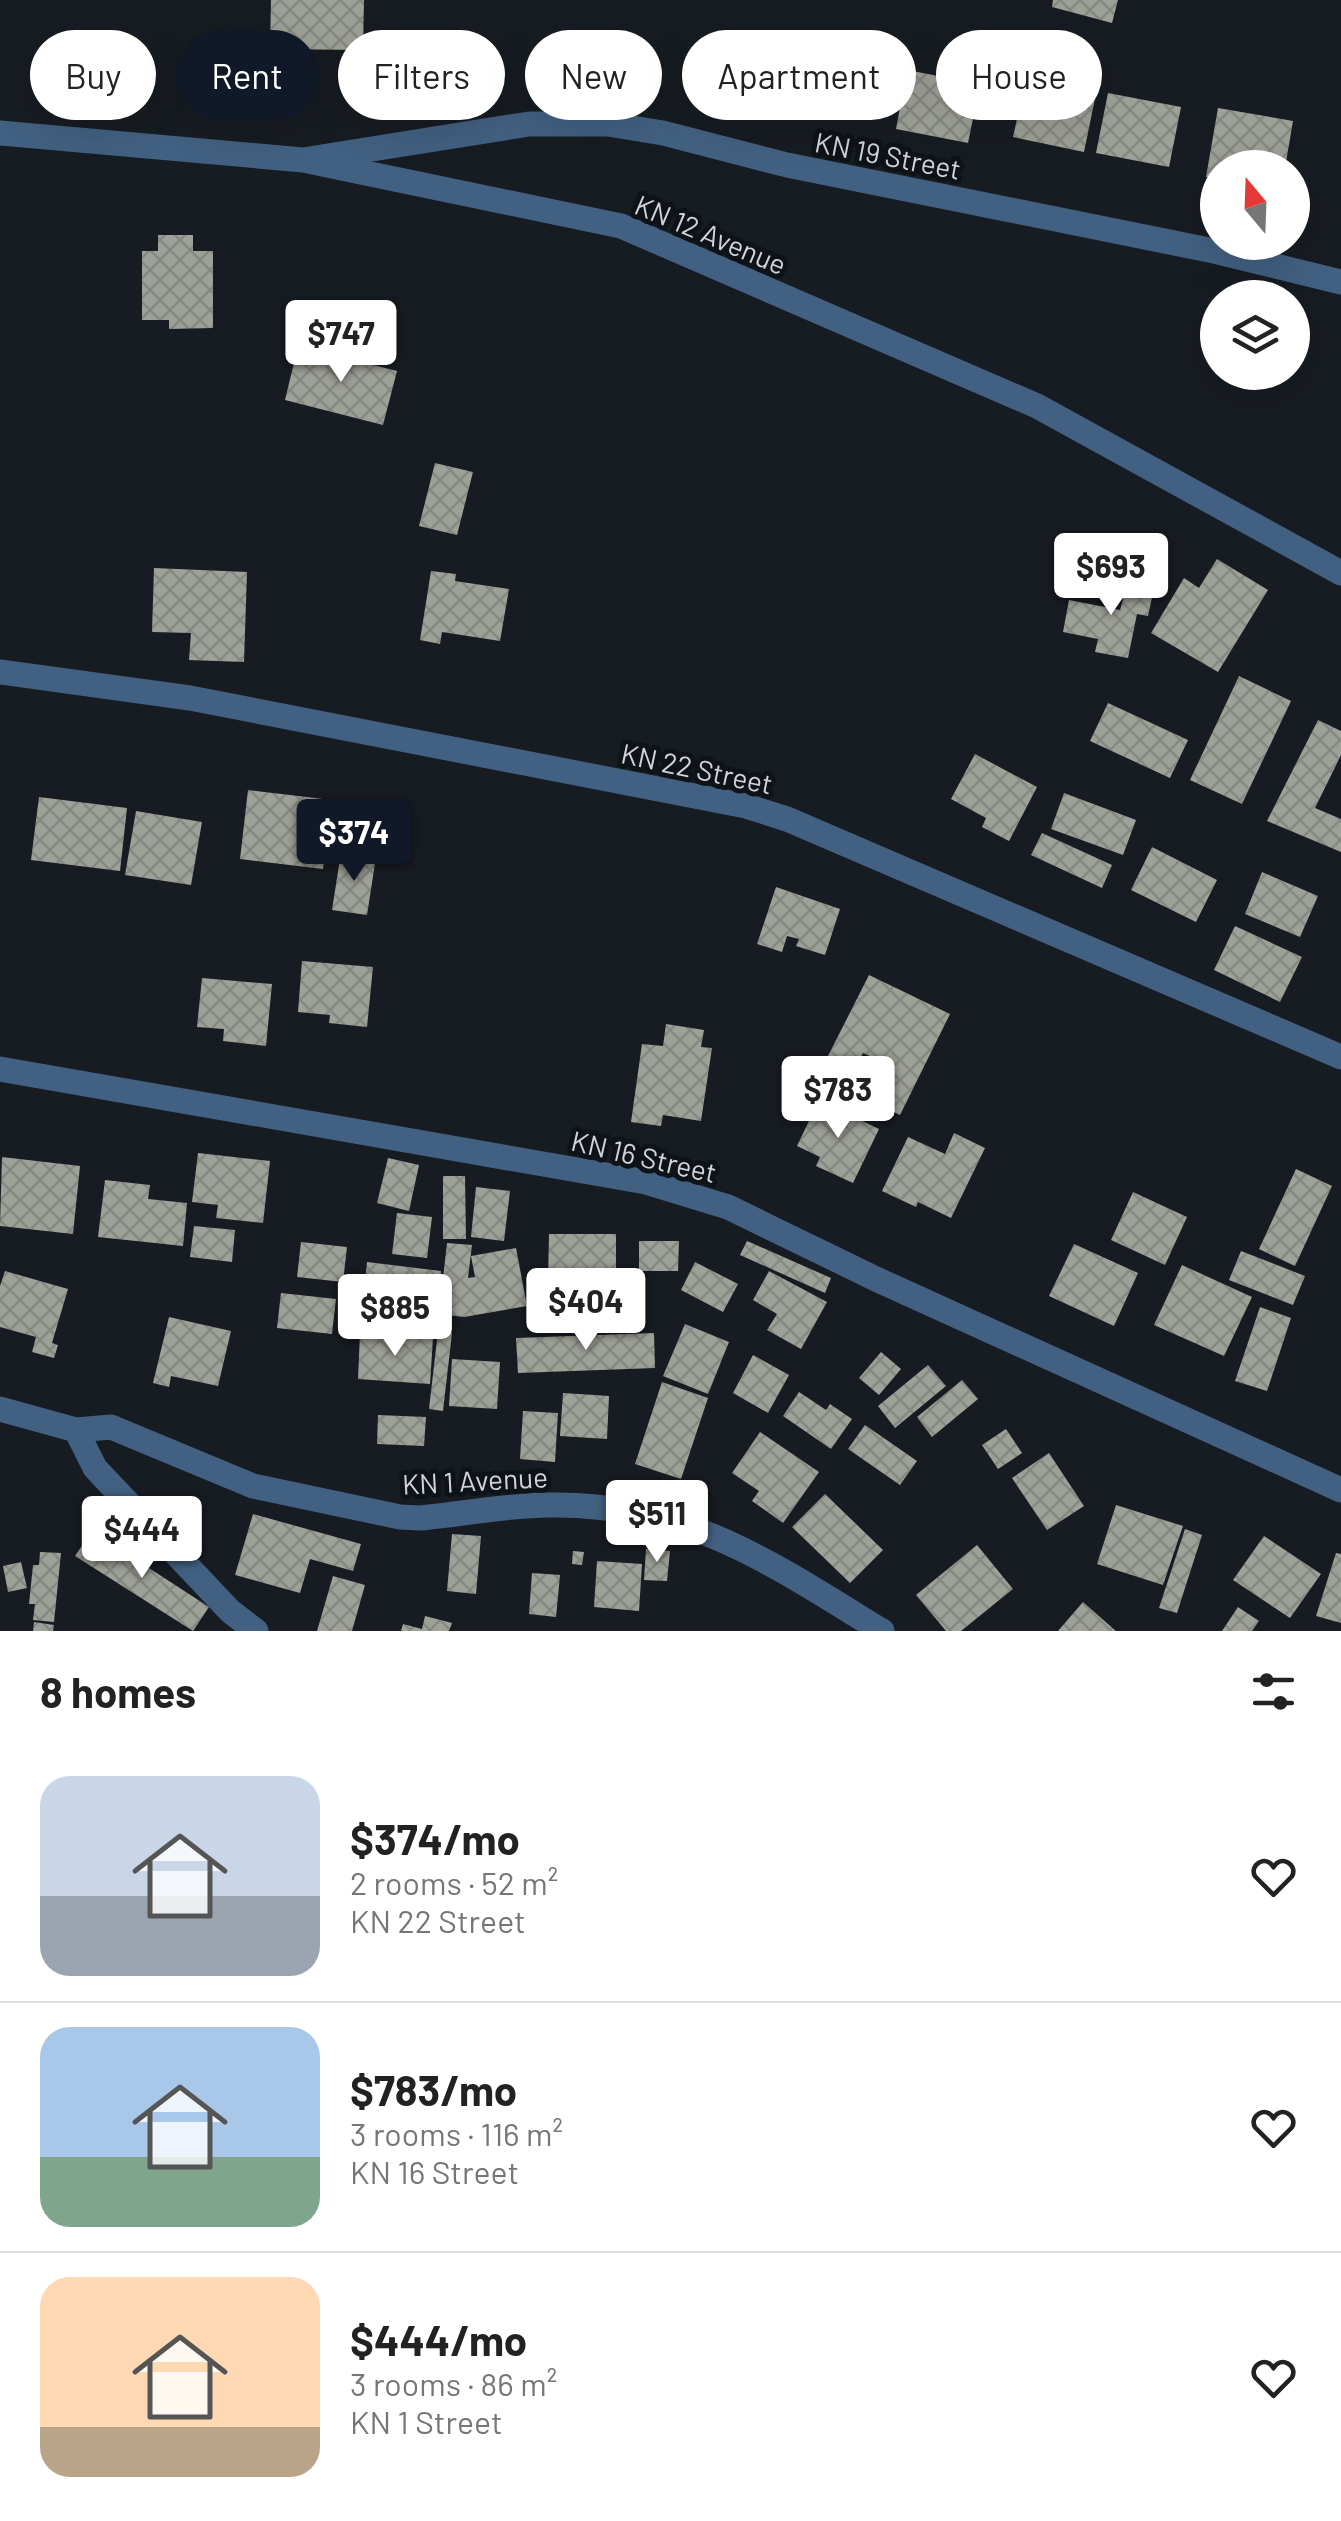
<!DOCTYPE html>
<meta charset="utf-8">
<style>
body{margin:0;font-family:Barlow,sans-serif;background:#f6f6f6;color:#222;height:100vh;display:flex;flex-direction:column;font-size:38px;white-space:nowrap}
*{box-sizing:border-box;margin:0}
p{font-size:32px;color:#767676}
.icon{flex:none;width:55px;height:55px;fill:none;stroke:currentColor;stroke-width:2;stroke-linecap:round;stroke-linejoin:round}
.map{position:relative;height:1631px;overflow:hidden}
.drawer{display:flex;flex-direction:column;background:#fff;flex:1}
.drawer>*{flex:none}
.top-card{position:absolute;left:30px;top:30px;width:1282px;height:90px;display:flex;gap:20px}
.needle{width:65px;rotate:341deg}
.tools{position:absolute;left:1200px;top:150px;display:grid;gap:20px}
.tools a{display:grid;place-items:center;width:110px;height:110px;border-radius:50%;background:#fff;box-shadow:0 10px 40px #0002;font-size:50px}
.price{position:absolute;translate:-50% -85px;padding:0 22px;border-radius:10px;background:#fff;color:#222;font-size:32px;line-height:65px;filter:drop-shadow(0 2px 5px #0008)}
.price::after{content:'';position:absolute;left:50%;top:60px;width:30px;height:22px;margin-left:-15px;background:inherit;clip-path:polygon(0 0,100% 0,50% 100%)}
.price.current{background:#111827;color:#fff}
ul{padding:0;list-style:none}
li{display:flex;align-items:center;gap:30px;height:250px;padding:0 40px}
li+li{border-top:2px solid #e0e0e0}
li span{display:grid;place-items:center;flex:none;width:280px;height:200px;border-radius:30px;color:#555}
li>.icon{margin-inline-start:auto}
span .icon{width:120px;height:120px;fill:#fffc;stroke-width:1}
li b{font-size:42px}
h2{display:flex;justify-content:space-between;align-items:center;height:120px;padding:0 40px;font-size:42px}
.pill{padding:0 35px;border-radius:45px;background:#fff;box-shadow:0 10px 40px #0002;font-size:35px;line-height:90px}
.pill.current{background:#111827;color:#fff}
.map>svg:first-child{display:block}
.building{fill:url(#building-cross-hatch)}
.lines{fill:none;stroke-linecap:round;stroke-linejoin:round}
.minor{stroke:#426081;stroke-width:25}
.tertiary{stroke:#426081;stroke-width:25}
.labels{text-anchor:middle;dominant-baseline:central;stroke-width:10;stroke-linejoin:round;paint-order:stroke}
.street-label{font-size:28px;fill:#d0d4d8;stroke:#0e1318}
</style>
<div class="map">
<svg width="1341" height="1631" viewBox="0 0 1341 1631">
<defs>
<pattern id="building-cross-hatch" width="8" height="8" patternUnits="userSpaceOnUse" patternTransform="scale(2.5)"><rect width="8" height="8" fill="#9ea197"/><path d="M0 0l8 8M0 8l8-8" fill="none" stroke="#868982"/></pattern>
</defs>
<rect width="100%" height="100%" fill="#171c22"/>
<path class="building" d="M 271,0 L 364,0 L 363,50 L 270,49 Z
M 1053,0 L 1118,0 L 1112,23 L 1052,7 Z
M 907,70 L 980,84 L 968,143 L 896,129 Z
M 1027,74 L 1097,89 L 1084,152 L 1013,137 Z
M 1108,93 L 1181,107 L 1169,167 L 1096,153 Z
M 1218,108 L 1293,121 L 1285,168 L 1218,168 L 1218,179 L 1206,177 Z
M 158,235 L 193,235 L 193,251 L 213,251 L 213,328 L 169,329 L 169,320 L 142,320 L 142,251 L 158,251 Z
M 298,346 L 397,371 L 383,425 L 285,400 Z
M 435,463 L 473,472 L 457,535 L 419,526 Z
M 1217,559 L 1268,590 L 1218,672 L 1151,633 L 1184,578 L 1199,588 Z
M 154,568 L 247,572 L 244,662 L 189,660 L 191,633 L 152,632 Z
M 431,571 L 456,574 L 455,581 L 509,589 L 500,641 L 442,632 L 440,644 L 420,640 Z
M 1111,579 L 1154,588 L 1148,616 L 1137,614 L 1128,658 L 1095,652 L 1098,639 L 1063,632 L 1069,600 L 1120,610 L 1123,599 L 1108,596 Z
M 1239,676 L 1291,701 L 1242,804 L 1190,780 Z
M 1108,703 L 1188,740 L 1170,778 L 1090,741 Z
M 1318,720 L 1341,731 L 1341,755 L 1315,808 L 1341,819 L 1341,852 L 1267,821 Z
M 975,754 L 1037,787 L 1009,841 L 982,827 L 986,818 L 951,799 Z
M 248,790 L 332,800 L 323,869 L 240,859 Z
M 1064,793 L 1136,820 L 1123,855 L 1051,829 Z
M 39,797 L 127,808 L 120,871 L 31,860 Z
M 136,811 L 202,822 L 191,885 L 125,875 Z
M 1042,833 L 1112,865 L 1102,888 L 1031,855 Z
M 1152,847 L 1217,880 L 1196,922 L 1131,890 Z
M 341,852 L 376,857 L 367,915 L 332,910 Z
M 1262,872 L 1318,896 L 1300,937 L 1245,914 Z
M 776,887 L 840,909 L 825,955 L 796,946 L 799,939 L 787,936 L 782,952 L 757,944 Z
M 1235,926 L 1302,957 L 1280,1002 L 1214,970 Z
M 302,961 L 373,967 L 367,1027 L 329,1023 L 330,1015 L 298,1012 Z
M 869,975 L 950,1014 L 900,1115 L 854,1093 L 872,1057 L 863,1053 L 855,1069 L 828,1056 Z
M 202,978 L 272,984 L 266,1046 L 223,1041 L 224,1029 L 197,1027 Z
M 666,1024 L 704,1030 L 701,1047 L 712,1048 L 701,1121 L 663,1115 L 661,1126 L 631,1122 L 642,1044 L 663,1046 Z
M 819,1100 L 879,1129 L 853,1183 L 816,1166 L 820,1157 L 797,1146 Z
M 954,1133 L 985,1148 L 951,1218 L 918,1202 L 916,1207 L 882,1191 L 908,1137 L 945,1154 Z
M 198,1153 L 270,1161 L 263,1223 L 216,1218 L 218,1205 L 192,1202 Z
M 2,1157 L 80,1166 L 73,1234 L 0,1226 Z
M 388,1158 L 419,1165 L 409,1211 L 377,1203 Z
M 1296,1169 L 1332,1186 L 1295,1266 L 1259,1249 Z
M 443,1176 L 465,1176 L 466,1239 L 443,1239 Z
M 105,1180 L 150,1185 L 148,1199 L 187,1203 L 183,1246 L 98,1237 Z
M 476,1187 L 510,1191 L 504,1241 L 471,1237 Z
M 1133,1192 L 1187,1217 L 1165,1265 L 1111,1240 Z
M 397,1213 L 432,1217 L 427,1258 L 392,1254 Z
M 194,1226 L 235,1230 L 232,1262 L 190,1257 Z
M 549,1234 L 616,1234 L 616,1282 L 548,1281 Z
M 639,1241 L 679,1241 L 678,1271 L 639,1271 Z
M 747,1241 L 831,1278 L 825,1293 L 740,1255 Z
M 301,1242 L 347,1247 L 343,1282 L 297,1277 Z
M 447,1243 L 472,1245 L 468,1278 L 475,1277 L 471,1256 L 516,1248 L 527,1306 L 464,1317 L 439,1314 Z
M 1074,1244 L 1138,1273 L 1114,1326 L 1049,1296 Z
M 1241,1251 L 1305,1276 L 1293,1305 L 1229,1280 Z
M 367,1262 L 441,1271 L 439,1292 L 399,1287 L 396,1316 L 362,1312 Z
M 695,1262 L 738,1284 L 723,1312 L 681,1290 Z
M 1182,1265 L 1252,1297 L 1224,1356 L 1154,1325 Z
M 5,1271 L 68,1289 L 52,1343 L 58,1345 L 54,1358 L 32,1352 L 36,1337 L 0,1327 L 0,1286 Z
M 769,1271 L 827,1302 L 801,1349 L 767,1330 L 777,1314 L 753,1300 Z
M 631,1282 L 637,1314 L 544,1333 L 537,1300 Z
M 281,1293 L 336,1299 L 332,1334 L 277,1328 Z
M 1260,1307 L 1291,1318 L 1267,1391 L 1235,1381 Z
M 169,1317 L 231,1331 L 218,1386 L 171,1376 L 169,1387 L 153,1383 Z
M 685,1324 L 729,1342 L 708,1394 L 663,1376 Z
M 438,1331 L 452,1333 L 443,1411 L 429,1409 Z
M 654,1333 L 655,1368 L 518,1373 L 516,1338 Z
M 360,1334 L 433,1338 L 430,1384 L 358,1379 Z
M 881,1352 L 901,1369 L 879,1395 L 859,1378 Z
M 753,1355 L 789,1375 L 768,1413 L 733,1393 Z
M 452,1359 L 500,1362 L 497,1409 L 449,1406 Z
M 928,1365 L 946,1386 L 895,1428 L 878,1406 Z
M 962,1380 L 978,1399 L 932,1437 L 917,1417 Z
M 662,1382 L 708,1398 L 681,1479 L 635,1464 Z
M 799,1392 L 826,1410 L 830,1404 L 852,1419 L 831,1449 L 783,1416 Z
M 563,1393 L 609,1396 L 607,1439 L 560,1436 Z
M 523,1411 L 558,1413 L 555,1462 L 520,1459 Z
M 378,1415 L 426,1417 L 424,1446 L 377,1444 Z
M 865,1425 L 917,1461 L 900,1485 L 848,1449 Z
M 1006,1429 L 1022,1453 L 998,1469 L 982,1445 Z
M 760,1432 L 819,1472 L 783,1523 L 752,1501 L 759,1491 L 732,1473 Z
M 1049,1453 L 1084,1506 L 1047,1530 L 1012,1478 Z
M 825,1494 L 883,1550 L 850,1583 L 792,1527 Z
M 1116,1505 L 1183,1526 L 1163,1585 L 1097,1564 Z
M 253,1514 L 361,1544 L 353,1571 L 310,1559 L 300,1593 L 235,1575 Z
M 1185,1529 L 1202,1535 L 1177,1613 L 1159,1608 Z
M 92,1531 L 209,1607 L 193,1631 L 75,1556 Z
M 452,1534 L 481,1536 L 476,1594 L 447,1591 Z
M 1264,1536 L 1321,1574 L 1290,1618 L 1233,1580 Z
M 977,1545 L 1013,1589 L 961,1631 L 946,1631 L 916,1595 Z
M 646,1549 L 670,1551 L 667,1581 L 644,1580 Z
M 573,1551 L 584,1552 L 582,1565 L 572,1564 Z
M 40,1552 L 61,1553 L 54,1622 L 33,1620 L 35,1604 L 29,1604 L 33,1565 L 39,1565 Z
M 1336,1553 L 1341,1554 L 1341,1623 L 1316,1616 Z
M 597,1561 L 642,1564 L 639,1611 L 594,1607 Z
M 21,1562 L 27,1588 L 8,1592 L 3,1566 Z
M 532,1573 L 560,1575 L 556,1617 L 529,1614 Z
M 333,1576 L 365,1585 L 352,1631 L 317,1631 Z
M 1083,1602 L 1116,1631 L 1058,1631 Z
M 1238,1607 L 1259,1621 L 1252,1631 L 1222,1631 Z
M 425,1616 L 452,1623 L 449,1631 L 401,1631 L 403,1624 L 422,1629 Z
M 34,1622 L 54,1625 L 53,1631 L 33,1631 Z"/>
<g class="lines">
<path class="minor" d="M 308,161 L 621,226 L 1037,406 L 1341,573
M 0,1069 L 646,1182 L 728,1207 L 876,1279 L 1341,1490
M 0,1409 L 76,1430 L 111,1427 L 253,1486 L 400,1517 L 420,1518 C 463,1514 507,1505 550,1505 C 687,1503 771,1563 882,1631
M 76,1430 L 95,1468 L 230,1611 L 256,1631"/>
<path class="tertiary" d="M 0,133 L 303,160 L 529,124 L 608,124 L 663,133 L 787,165 L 1214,251 L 1341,282
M 0,672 L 190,698 L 746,806 L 787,819 L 1341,1057"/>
</g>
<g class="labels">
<g class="street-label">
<text transform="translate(888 155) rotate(11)">KN 19 Street</text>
<text transform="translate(711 234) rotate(23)">KN 12 Avenue</text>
<text transform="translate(697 768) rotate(12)">KN 22 Street</text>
<text transform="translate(644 1156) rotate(13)">KN 16 Street</text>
<text transform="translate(475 1480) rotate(-3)">KN 1 Avenue</text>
</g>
</g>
</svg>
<div class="tools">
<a><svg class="needle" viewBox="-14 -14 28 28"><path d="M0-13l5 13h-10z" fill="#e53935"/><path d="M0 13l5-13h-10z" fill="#767676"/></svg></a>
<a><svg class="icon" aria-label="layers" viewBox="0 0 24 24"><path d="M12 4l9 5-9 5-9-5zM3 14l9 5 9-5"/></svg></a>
</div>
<b class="price" style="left:341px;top:385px">$747</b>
<b class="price" style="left:1111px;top:618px">$693</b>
<b class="price current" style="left:354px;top:884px">$374</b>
<b class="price" style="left:838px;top:1141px">$783</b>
<b class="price" style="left:586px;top:1353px">$404</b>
<b class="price" style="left:395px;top:1359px">$885</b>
<b class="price" style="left:657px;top:1565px">$511</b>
<b class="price" style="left:142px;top:1581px">$444</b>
<div class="top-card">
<a class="pill">Buy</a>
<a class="pill current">Rent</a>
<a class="pill">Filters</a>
<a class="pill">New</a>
<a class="pill">Apartment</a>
<a class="pill">House</a>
</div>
</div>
<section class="drawer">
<h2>8 homes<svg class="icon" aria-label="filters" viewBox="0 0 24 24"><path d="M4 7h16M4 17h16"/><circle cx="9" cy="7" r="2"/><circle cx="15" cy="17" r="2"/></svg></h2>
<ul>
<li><span style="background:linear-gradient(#c9d6e8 60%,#9aa5b1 0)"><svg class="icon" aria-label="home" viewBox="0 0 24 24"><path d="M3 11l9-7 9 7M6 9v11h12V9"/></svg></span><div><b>$374/mo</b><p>2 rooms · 52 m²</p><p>KN 22 Street</p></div><svg class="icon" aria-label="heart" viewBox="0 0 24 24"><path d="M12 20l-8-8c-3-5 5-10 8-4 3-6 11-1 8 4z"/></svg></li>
<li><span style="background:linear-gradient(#a9c7e8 65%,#7fa58c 0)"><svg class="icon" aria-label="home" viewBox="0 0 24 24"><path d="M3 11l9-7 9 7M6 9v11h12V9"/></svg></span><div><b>$783/mo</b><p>3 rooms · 116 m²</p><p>KN 16 Street</p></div><svg class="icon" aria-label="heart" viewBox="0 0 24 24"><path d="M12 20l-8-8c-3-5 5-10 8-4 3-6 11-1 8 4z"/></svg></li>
<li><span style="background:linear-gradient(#ffd9b3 75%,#b9a48a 0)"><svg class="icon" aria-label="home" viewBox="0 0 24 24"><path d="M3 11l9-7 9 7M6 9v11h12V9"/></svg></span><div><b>$444/mo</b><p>3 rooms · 86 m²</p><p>KN 1 Street</p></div><svg class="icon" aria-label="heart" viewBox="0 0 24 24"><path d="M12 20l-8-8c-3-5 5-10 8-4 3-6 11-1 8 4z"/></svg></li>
</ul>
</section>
